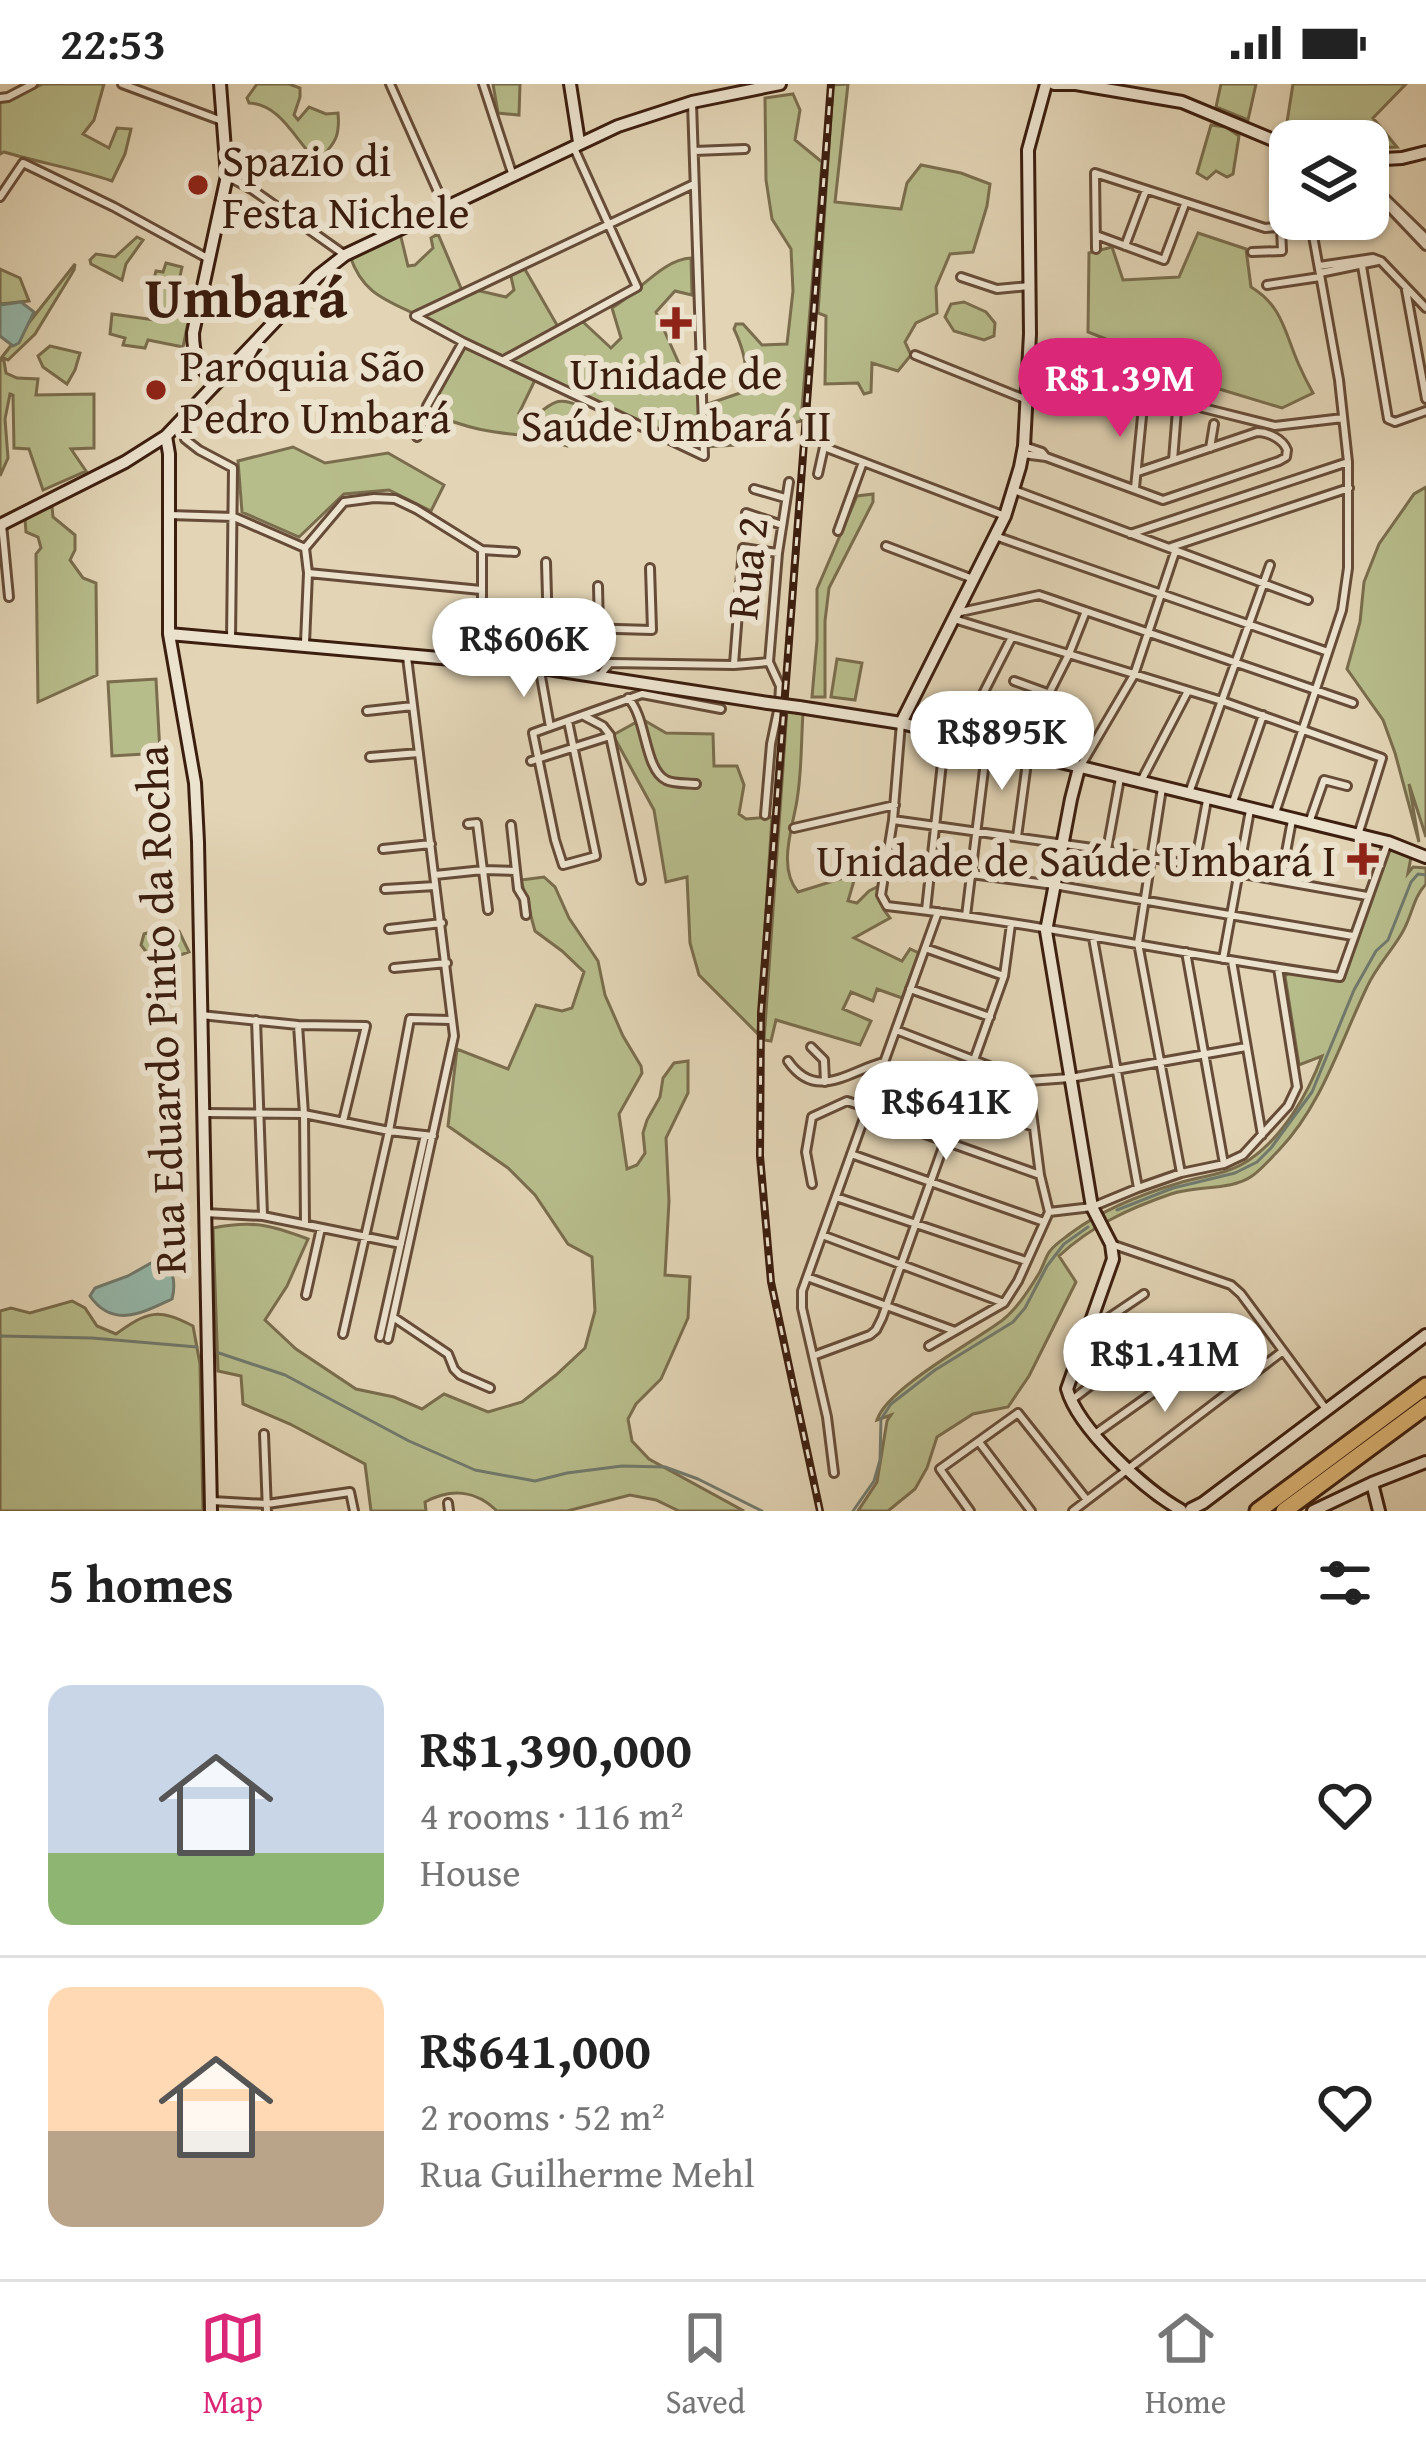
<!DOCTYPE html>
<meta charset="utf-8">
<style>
body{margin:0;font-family:"Gentium Book Plus",serif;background:#f2f2f2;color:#222;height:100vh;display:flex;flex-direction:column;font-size:45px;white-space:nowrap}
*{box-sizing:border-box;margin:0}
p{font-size:39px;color:#767676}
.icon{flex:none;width:66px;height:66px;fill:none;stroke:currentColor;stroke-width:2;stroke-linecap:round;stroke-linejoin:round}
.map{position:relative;height:1427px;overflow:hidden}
.details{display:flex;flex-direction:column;background:#fff;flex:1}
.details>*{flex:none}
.buttons{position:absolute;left:1269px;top:36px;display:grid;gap:24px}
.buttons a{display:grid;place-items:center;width:120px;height:120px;border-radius:24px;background:#fff;box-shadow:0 3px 9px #0004;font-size:60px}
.price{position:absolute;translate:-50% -102px;padding:0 27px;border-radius:42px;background:#fff;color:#222;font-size:39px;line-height:78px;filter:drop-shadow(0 3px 6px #0008)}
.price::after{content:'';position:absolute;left:50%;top:72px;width:36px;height:27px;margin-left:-18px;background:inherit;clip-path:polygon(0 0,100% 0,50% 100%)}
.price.active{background:#db2777;color:#fff}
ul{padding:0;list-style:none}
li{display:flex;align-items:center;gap:36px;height:300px;padding:0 48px}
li+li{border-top:3px solid #e0e0e0}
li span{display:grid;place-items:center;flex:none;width:336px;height:240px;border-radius:24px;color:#555}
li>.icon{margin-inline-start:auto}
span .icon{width:144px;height:144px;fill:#fffc;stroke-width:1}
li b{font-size:51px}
h2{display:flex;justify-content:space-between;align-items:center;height:144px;padding:0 48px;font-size:51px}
.status{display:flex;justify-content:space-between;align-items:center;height:84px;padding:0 60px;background:#fff;direction:ltr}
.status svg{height:33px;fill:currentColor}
.dock{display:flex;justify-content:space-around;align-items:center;height:168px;border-top:3px solid #e0e0e0;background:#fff;font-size:33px;color:#767676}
.dock a{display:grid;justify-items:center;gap:6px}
.dock .active{color:#db2777}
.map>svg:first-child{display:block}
.green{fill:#b7bc8b;stroke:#7a6d4d;stroke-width:3}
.water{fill:#95b8ab;stroke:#717a6d;stroke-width:3}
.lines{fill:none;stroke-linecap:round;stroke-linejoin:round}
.stream{stroke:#717a6d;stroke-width:3}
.street-casing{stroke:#664c38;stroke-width:12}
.secondary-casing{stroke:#3c1e0f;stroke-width:16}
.highway-casing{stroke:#3c1e0f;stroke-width:21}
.street{stroke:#ece3cf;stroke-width:6}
.secondary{stroke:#ece3cf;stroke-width:10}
.highway{stroke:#e1ba7a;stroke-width:15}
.rail-casing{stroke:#3c1e0f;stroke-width:8}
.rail{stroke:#ece3cf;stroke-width:3;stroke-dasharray:9;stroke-linecap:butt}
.secondary-bridge-casing{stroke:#3c1e0f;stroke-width:16;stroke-linecap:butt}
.secondary-bridge{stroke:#ece3cf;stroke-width:10}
.poi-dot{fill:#8f2418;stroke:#ece3cf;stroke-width:4.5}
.labels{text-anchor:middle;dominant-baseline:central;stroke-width:12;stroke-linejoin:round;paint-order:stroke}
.poi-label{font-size:45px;fill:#3c1e0f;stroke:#ece3cf;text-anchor:start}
.street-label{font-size:45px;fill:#3c1e0f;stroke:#ece3cf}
.district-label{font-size:57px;font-weight:bold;fill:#3c1e0f;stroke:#ece3cf}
</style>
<div class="status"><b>22:53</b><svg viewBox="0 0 49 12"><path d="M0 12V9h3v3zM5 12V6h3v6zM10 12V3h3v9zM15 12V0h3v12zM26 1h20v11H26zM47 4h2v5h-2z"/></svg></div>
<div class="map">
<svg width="1426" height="1427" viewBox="0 0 1426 1427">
<rect width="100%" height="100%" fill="#e2d4b5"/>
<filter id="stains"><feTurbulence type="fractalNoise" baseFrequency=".00167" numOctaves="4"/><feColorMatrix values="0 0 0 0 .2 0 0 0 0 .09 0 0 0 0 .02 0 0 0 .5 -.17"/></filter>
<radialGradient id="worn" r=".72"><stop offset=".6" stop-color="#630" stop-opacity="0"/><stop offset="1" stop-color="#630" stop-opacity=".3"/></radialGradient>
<path class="green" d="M 23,0 L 35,0 L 28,7 L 43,0 L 104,0 L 94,36 L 83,50 L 109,64 L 117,44 L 131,45 L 125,70 L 112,97 C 77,85 41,79 4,68 L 0,70 L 0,16 L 26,5 Z
M 257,0 L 289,0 L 300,4 L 300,13 L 294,31 L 298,36 L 309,23 L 326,30 L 338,29 C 340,51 336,58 321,74 L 314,74 C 294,54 281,21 249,19 L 247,14 Z
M 493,0 L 520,0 L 519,31 L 498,29 Z
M 848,0 L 835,118 L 901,125 L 907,99 L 921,81 L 961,89 L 990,100 L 987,122 L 973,168 L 950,170 L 936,203 L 937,229 L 916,239 L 905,258 L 911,271 L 898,287 L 872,279 L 871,308 L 864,310 L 858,299 L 825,300 L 826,232 L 818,229 L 833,1 Z
M 1221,0 L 1256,0 L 1248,36 L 1216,23 Z
M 1293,0 L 1406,0 L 1373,34 L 1397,63 L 1368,64 L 1368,57 L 1340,51 L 1333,57 L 1297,57 L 1285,51 Z
M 793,10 L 800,26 L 795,56 L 822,78 L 801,337 L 760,347 L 737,361 L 704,363 L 536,294 L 519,329 L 529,334 C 550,325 553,310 577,321 L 567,362 L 560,360 L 563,339 L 551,335 L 539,344 L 534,352 C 490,349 468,345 428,328 L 464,258 C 450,250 436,240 421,233 C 387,216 363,211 350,172 L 400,149 L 408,182 L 415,181 L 433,164 L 431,154 L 438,150 L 464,211 L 476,206 L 506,213 L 514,206 L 510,188 L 523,182 L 561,248 L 582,237 L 611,264 L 621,254 L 612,224 C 638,209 663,175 691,174 L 692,211 L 675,207 L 656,228 L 690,304 L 699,304 L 702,322 L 743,308 C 749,285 744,266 734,245 L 736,240 L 743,240 L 762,261 L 787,260 L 793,207 L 791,165 L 772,135 L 766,96 L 765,14 Z
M 1211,41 L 1226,43 L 1239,52 L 1233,90 L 1227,93 L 1216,87 L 1207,95 L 1197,89 Z
M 1198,149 L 1246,165 L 1251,203 C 1283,222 1285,250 1299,281 C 1303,290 1308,300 1313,309 L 1282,324 L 1216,304 L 1175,282 L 1088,248 L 1089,169 L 1112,163 L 1123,196 L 1179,193 Z
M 137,153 L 143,156 L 126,180 L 122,196 L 91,180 L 90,176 L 96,170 L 115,173 Z
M 166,179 L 182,183 L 175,216 L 179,206 L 187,208 L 185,218 L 192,219 L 183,263 L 148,256 L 145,264 L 123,261 L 125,254 L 110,250 L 112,230 L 155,236 L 159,213 L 150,210 L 156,187 L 163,188 Z
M 75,180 L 74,186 L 35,250 L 8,276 L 2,273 Z
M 0,185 L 20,194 L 29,217 L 0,220 Z
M 964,218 L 986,228 L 995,239 L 994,252 L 984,256 L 954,247 L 945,233 L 951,220 Z
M 50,262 L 80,269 L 75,286 L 67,300 L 43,283 L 38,272 Z
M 0,275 L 4,277 L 6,289 L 17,294 L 38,295 L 36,311 L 94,310 L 94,364 L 71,365 L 86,387 L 43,406 L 29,365 L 14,364 L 13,311 L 10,310 L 5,335 L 8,374 L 0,392 Z
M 293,363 L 325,379 L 388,369 L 444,401 L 431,427 L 389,406 L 344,410 L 299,453 L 242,428 L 238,377 Z
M 1426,403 L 1426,753 L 1409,700 L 1419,758 L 1395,669 L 1383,636 L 1347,585 L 1360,538 L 1364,498 L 1379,460 L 1414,410 Z
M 873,410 L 873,418 L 829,504 L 825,537 L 825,613 L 812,613 L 817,556 L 817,505 L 857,412 Z
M 52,422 L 53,433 L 75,451 L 75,466 L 70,476 L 83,494 L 96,499 L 97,591 L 38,618 L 36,470 L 41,464 L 38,453 L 26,448 L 25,435 Z
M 837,575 L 862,579 L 855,616 L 831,613 Z
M 156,595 L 160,669 L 112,672 L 108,598 Z
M 787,626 L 803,629 C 801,657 802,687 797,716 C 793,743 777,783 798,808 L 856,790 L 848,817 L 857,819 L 869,807 L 879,802 L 884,826 L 890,834 L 854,854 L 902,877 L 910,865 L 919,869 L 902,914 L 877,905 L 873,917 L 851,908 L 843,925 L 871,937 L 860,961 L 776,936 L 771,957 L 764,956 Z
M 642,635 L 666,649 L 713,650 L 714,682 L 737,682 L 744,701 L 739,730 L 746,735 L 772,733 L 758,950 L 699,891 L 690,859 L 687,793 L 666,798 L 654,726 L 613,651 Z
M 1390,765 L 1411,773 L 1408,789 L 1413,783 L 1426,784 L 1426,800 C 1413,813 1412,833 1402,849 C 1391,868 1376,883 1367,903 C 1340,959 1322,1021 1279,1066 C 1271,1074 1262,1085 1252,1092 C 1231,1107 1196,1101 1171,1110 C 1130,1124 1091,1142 1059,1172 L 1076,1198 L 1029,1292 L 1008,1323 L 973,1330 L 937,1353 L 927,1384 L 915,1405 L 888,1427 L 858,1427 L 877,1398 L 887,1337 L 891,1331 L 877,1336 C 886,1306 969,1260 997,1240 C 1014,1229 1027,1209 1038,1191 C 1043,1184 1045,1173 1050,1167 C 1055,1160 1065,1154 1071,1149 C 1102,1126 1142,1110 1179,1099 C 1202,1092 1229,1090 1249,1076 C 1283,1053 1308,1010 1322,972 L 1299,981 L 1285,892 L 1290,888 L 1341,895 Z
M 544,793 L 555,803 L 569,834 L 598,877 L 605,911 L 623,952 L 641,982 L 642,989 L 619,1030 L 627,1085 L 637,1081 L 645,1069 L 643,1049 L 647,1036 L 660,1013 L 663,994 L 674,979 L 688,977 L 688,1009 L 666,1054 L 669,1117 L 665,1191 L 690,1193 L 688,1234 L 661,1295 L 636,1320 L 628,1335 L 632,1357 L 649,1375 L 744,1427 L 679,1427 L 656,1416 L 630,1411 L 567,1427 L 497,1427 C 476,1406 451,1404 425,1418 L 426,1427 L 371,1427 L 365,1380 L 290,1340 L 243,1320 L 241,1292 L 218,1287 L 213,1144 C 253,1136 271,1141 308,1155 L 287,1202 L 265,1236 L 296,1265 L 356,1305 L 394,1313 L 422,1325 L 444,1310 L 488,1328 L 522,1318 L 556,1291 L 585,1264 L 595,1227 L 592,1173 L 568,1160 L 535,1111 L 508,1084 L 448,1042 L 457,965 L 508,985 L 536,921 L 562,927 L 572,924 L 584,888 L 562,867 L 535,847 L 521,796 Z
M 162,844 L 179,847 L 189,868 L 155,880 L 141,861 L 144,850 Z
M 72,1217 L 85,1224 L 97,1242 L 116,1250 C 148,1227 158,1224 193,1242 L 200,1280 L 203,1427 L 0,1427 L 0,1227 L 11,1224 L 30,1229 Z"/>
<path class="water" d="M 21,218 L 34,228 L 19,259 L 13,262 L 0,252 L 0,221 Z
M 160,1174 L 167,1177 C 173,1190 176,1200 172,1215 C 142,1229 113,1245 90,1212 L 95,1204 L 128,1192 Z"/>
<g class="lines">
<path class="stream" d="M 1117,1126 L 1173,1104 L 1235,1089 L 1257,1078 L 1271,1064 L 1312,1008 L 1354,906 L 1376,867 L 1388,856 L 1411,798 L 1418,790 L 1426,791
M 0,1252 L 92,1254 L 197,1263
M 219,1269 L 285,1291 L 409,1357 L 475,1386 L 535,1397 L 567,1389 L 622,1382 L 665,1383 L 698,1395 L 762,1427
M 853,1427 L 874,1397 L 880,1376 L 881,1335 L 891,1320 L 935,1286 L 1013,1238 L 1025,1224 L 1047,1182 L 1064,1160 L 1088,1143"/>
<g class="street-casing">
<path id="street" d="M 122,0 L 222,37
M 390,0 L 444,121
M 483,0 L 513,92
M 0,14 L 8,13 L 33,0
M 694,67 L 745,65
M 229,93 L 253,106 L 345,171
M 1368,101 L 1426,162
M 1381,110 L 1426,154
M 0,113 L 23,79 L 114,123 L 207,174
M 1281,140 L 1299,135
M 1096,151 L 1164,176 L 1185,120
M 1125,162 L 1146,106
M 1096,165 L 1095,89 L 1265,144 L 1310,140
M 1252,168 L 1282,167 L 1281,144
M 1361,176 L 1388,335 L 1395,338 L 1426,327
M 1319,182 L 1373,174 L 1381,177 L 1426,224
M 1320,189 L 1378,177
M 961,193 L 997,205 L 1030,202
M 1267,201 L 1320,193
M 1406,206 L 1426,315
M 415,232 L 463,258 L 704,372 L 692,19
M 415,232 L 694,100
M 915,271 L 1027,316
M 504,276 L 637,203 L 574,64
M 1136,295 L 1203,324 L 1275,342 L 1343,334
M 417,353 L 427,322 L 463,258
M 185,355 L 199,366 L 233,384 L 231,556
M 1024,362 L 1042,368 L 1046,373 L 1163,416 L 1279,377 L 1286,373 L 1287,366 C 1283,355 1268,348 1257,348 L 1138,388
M 1210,364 L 1214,340
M 1023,370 L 1046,373
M 1173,376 L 1177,326
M 818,390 L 824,363 L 1005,432
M 1135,404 L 1144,312
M 754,405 L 785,414
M 1014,406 L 1308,516
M 746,429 L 782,441
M 169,431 L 234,433 L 305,464
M 2,440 L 9,513
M 838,447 L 863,378
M 1130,450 L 1348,378
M 998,453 L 1328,568
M 886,462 L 973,495
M 1171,463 L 1349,404
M 482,466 L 482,576
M 546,478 L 549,582
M 308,489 L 481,506
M 598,502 L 599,545
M 956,529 L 1039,511 L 1353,619
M 954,535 L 1222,617 L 1382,674 L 1358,751
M 547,543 L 652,546 L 650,484
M 305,559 L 308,489 L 305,464 L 344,418 L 374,414 L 395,415 L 416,425 L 482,466 L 515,468
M 734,580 L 743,464 L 778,469
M 540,587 L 550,643
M 600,591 L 610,579 L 734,581 L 769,578
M 1014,597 L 1050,610
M 628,614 C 647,633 644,685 666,696 C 673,700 688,699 696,700
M 1004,618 L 1038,630
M 367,627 L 413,622
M 584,632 L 603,642 L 610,651
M 568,637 L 596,772 L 563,781 L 555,756 L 533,649 L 642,610 L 721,625
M 901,639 L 893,736 L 881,811 L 887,822 C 1039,839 1188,872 1340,893 L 1388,758
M 962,651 L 1012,553
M 610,652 L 641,796
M 1019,669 L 1069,570 L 1086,527
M 370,673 L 419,669
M 531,677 L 610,652
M 1080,683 L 1134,591 L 1175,468
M 1140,699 L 1188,607
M 1162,704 L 1138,859 L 1181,1089
M 1189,709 L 1270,481
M 1233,718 L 1263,631
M 1275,729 L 1342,526 L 1348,484 L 1348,378 L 1339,296 L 1310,135
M 765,731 L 771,660 L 779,622 L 780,602 L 769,578 L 778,469 L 789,398
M 893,736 L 1107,766 L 1367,812
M 1310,736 L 1324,696 L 1347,702
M 468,740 L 477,739 L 488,826
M 511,741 L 518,805 L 524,815 L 526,831
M 794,744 L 895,721
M 1017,753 L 1028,671
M 383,765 L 431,760
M 1107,766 L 1120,694
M 1195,781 L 1207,716
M 971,790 L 1054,801 L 1353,852
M 435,791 L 483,786 L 515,787
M 1281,795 L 1292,736
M 385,805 L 435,802
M 926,826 L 945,651
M 966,832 L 987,661
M 389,845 L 442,839
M 1093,854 L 1138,1104
M 925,864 L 1004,892
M 1186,868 L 1224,1080
M 1223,875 L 1250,726
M 1232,877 L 1262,1051
M 394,884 L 447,879
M 910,905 L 990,933
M 201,931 L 298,941 L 366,942 L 343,1037
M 256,936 L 263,1131
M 298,941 L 304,1030 L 305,1140
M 896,946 L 1028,997 L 1070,994 L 1246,963
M 811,963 L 824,976 L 825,998
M 788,977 C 817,1019 851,985 885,978
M 881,990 L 1034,1043
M 1028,997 L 1040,1091 L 1049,1128
M 205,1029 L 304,1030 L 389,1047 L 433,1052
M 866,1029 L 1040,1091
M 851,1070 L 1044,1138
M 812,1100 L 806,1068 L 812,1033 L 847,1017 L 868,1024
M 836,1113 L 1026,1177
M 205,1129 L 263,1132 L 401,1160
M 822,1151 L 1004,1219
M 1111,1160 L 1231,1201 L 1241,1210 L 1326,1325
M 807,1193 L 955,1247
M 306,1211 L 321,1144
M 393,1233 L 448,1270 L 454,1285 L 460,1291 L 490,1304
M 1091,1241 L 1098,1241 L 1144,1210
M 343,1250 L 389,1047 L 410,935 L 450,936
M 380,1253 L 425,1051
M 388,1255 L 454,952 L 407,573
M 929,1262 L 1004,1219 L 1018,1197 L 1049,1128 L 1092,1123 L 1138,1104 L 1181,1089 L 1224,1080 L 1243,1071 L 1288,1022 L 1297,1003 L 1278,884
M 813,1272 L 870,1251 L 876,1246 L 882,1234 L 1004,892 L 1011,840
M 1073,1315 L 1170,1240
M 264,1350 L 267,1427
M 1095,1350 L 1202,1274
M 979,1358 L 1031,1427
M 834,1389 L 827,1333 L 802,1224 L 802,1207 L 938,828
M 212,1417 L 267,1420 L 350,1408 L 354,1427
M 448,1419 L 449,1427
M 970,1427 L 940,1385 L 1018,1329 L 1087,1416
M 1073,1427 L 1283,1267"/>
</g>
<g class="secondary-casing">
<path id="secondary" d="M 570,0 L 579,58
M 1054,0 L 1076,0 L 1182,18 L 1290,63
M 1368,76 L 1402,74 L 1426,68
M 216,298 C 199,284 193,273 193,249 L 227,92 L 220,0
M 166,352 L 169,370 L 169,550 L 195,699 L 198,758 L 211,1427
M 0,441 L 125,378 L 166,352 L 318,192 L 345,171 L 618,42 L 692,18 L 780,0
M 169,550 L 529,582 L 768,619
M 799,623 L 901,639 L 1388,758 L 1426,773
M 901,639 L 1005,432 L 1020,383 L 1024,362 L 1030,250 L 1028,66 L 1046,0
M 1079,684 L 1071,715 L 1046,847 L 1092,1123 L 1111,1160 L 1113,1175 L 1067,1305 C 1078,1345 1145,1406 1181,1426
M 1372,1399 L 1379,1427
M 1191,1425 L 1203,1419 L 1426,1251
M 1313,1427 L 1372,1399 L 1426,1378"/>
</g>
<g class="highway-casing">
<path id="highway" d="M 1258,1427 L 1426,1302
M 1284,1427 L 1426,1322"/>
</g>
<use href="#street" class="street"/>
<use href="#secondary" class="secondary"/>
<use href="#highway" class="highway"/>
<g class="rail-casing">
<path id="rail" d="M 820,1427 L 771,1198 L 760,1072 L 761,929 L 831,0"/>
</g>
<use href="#rail" class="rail"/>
<g class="secondary-bridge-casing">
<path id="secondary-bridge" d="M 768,619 L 799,623"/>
</g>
<use href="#secondary-bridge" class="secondary-bridge"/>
</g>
<g class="poi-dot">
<circle cx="198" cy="101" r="12"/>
<path d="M670 221h12v12h12v12h-12v12h-12v-12h-12v-12h12z"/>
<circle cx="156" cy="306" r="12"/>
<path d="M1357 757h12v12h12v12h-12v12h-12v-12h-12v-12h12z"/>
</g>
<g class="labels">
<g class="poi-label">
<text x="222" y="75">Spazio di<tspan x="222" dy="52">Festa Nichele</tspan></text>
<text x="180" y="280">Paróquia São<tspan x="180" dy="52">Pedro Umbará</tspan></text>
<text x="676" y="288" text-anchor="middle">Unidade de<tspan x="676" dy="52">Saúde Umbará II</tspan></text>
<text x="1336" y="775" text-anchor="end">Unidade de Saúde Umbará I</text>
</g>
<g class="street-label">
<text transform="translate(746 484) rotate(-84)">Rua 2</text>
<text transform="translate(160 926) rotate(-92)">Rua Eduardo Pinto da Rocha</text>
</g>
<g class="district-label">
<text x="246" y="212">Umbará</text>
</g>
</g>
<rect width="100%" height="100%" filter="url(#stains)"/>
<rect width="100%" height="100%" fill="url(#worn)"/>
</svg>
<div class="buttons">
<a><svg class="icon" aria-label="layers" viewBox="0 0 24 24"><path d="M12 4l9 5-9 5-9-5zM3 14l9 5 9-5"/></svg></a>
</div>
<b class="price active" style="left:1120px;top:356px">R$1.39M</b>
<b class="price" style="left:524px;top:616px">R$606K</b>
<b class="price" style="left:1002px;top:709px">R$895K</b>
<b class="price" style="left:946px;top:1079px">R$641K</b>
<b class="price" style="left:1165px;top:1331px">R$1.41M</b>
</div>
<section class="details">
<h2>5 homes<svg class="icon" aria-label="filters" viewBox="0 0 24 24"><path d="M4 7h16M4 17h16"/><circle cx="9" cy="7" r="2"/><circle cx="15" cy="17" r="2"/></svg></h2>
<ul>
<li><span style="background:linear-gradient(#c9d6e8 70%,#8fb573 0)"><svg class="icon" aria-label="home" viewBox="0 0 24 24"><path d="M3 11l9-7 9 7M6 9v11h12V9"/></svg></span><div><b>R$1,390,000</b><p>4 rooms · 116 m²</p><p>House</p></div><svg class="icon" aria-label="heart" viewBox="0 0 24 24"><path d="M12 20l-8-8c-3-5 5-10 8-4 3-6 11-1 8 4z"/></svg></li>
<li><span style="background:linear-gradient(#ffd9b3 60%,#b9a48a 0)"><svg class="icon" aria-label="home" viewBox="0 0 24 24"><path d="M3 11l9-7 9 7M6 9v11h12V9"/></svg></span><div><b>R$641,000</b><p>2 rooms · 52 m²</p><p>Rua Guilherme Mehl</p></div><svg class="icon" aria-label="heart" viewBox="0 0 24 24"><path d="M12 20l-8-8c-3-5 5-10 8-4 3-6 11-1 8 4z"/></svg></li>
</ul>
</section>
<nav class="dock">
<a class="active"><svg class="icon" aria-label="map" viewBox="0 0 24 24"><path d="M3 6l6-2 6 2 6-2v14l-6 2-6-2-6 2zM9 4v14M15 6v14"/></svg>Map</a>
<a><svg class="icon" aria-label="saved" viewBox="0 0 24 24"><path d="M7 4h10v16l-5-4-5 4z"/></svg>Saved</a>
<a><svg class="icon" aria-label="home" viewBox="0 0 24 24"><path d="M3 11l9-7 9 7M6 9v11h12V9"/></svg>Home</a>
</nav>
